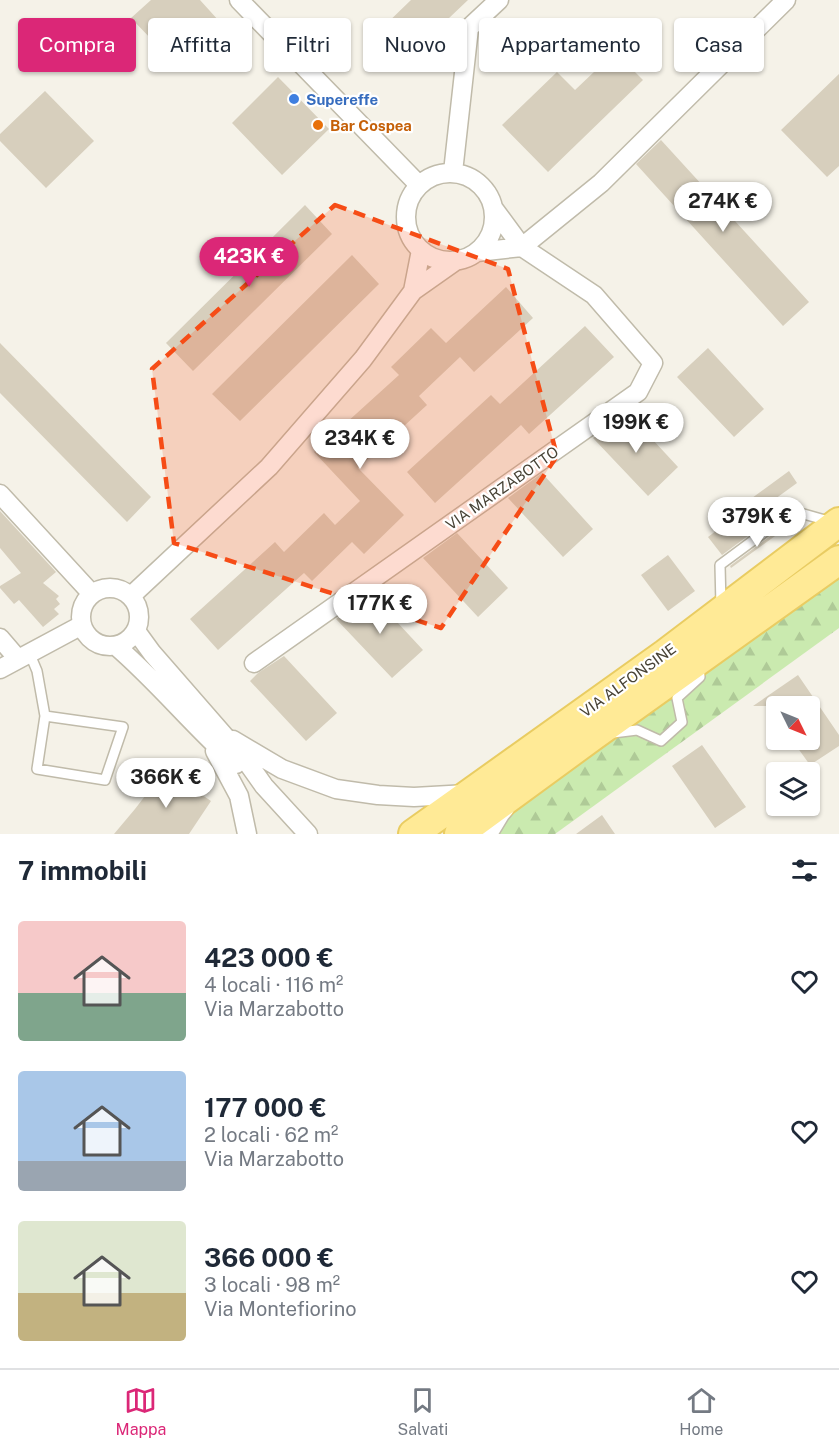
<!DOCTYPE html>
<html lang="it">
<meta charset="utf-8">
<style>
body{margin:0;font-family:"Public Sans",sans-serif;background:#f6f6f7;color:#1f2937;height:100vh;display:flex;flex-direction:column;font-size:22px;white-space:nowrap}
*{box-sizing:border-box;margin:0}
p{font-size:20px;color:#747a83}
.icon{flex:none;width:33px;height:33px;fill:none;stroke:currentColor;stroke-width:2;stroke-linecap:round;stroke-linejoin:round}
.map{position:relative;height:834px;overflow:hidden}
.drawer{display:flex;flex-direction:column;background:#fff;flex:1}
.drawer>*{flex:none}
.banner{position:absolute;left:18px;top:18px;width:804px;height:54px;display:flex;gap:12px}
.needle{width:39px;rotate:133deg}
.controls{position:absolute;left:766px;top:696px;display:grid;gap:12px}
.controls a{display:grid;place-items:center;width:54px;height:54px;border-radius:6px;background:#fff;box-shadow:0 2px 4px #0004;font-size:30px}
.price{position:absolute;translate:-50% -51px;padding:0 14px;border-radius:21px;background:#fff;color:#222;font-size:20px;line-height:39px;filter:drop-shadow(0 2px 3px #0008)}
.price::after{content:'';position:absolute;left:50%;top:36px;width:18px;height:14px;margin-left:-9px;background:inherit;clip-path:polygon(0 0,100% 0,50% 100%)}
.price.current{background:#db2777;color:#fff}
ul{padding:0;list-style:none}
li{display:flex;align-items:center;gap:18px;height:150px;padding:0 18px}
li span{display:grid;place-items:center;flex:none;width:168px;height:120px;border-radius:6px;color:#555}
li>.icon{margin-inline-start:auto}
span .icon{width:72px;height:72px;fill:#fffc;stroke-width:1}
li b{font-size:26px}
h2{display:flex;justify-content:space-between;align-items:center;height:72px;padding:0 18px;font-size:26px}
.chip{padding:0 21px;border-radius:6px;background:#fff;box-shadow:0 2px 4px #0004;font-size:21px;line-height:54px}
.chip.current{background:#db2777;color:#fff}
.menu{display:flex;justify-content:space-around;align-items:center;height:84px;border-top:2px solid #e0e1e3;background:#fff;font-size:16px;color:#747a83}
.menu a{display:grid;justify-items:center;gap:3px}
.menu .current{color:#db2777}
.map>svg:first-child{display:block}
.forest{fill:url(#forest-firs)}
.building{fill:#d7cfbd}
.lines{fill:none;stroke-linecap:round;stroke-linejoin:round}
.lane-casing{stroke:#c0bbaa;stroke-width:12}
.street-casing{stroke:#c0bbaa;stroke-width:21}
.primary-casing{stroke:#e9cc62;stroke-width:32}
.lane{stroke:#fff;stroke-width:9}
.street{stroke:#fff;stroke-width:18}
.primary{stroke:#ffea96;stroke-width:28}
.marked{fill:#f64c16;fill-opacity:0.2;stroke:#f64c16;stroke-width:4.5;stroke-dasharray:12 8;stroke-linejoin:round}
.shop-dot{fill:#3f7fe0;stroke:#fff;stroke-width:2}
.food-dot{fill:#e8710a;stroke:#fff;stroke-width:2}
.labels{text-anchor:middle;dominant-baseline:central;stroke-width:4.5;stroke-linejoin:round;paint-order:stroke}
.shop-label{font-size:15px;font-weight:bold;fill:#366cbe;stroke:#fff;text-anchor:start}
.food-label{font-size:15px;font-weight:bold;fill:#c56008;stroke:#fff;text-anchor:start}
.street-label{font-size:15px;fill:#484336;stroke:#fff}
</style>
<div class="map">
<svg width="839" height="834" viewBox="0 0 839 834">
<defs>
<pattern id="forest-firs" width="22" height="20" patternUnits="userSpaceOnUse" patternTransform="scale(1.5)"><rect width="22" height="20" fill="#caeaaf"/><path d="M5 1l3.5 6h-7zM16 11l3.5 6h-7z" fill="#afca97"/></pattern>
</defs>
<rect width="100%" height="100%" fill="#f5f2e8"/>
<path class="forest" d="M 839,571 L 839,628 L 555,834 L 477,834 Z"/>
<path class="building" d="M 151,0 L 200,0 L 219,21 L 175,64 L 131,18 Z
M 411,0 L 468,0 L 408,57 L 381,29 Z
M 615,52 L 643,80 L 548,172 L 502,125 L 557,72 L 575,90 Z
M 839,74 L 839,166 L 827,177 L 781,130 Z
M 278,77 L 329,129 L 282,175 L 232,123 Z
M 45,91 L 94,141 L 46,188 L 0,141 L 0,134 Z
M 661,140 L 809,302 L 783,326 L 636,164 Z
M 305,205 L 332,234 L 193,371 L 166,343 Z
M 352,255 L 379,284 L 240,421 L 212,394 Z
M 506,287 L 533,318 L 474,372 L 460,357 L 419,396 L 427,405 L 358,468 L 404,515 L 364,554 L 352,542 L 312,581 L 304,573 L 218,650 L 190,619 L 275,542 L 284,552 L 324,513 L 335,525 L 360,501 L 314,452 L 399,375 L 391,367 L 431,328 L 446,343 Z
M 585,326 L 614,357 L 529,434 L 521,425 L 435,503 L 407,472 L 491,395 L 500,404 Z
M 0,343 L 151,497 L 127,522 L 0,393 Z
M 708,348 L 764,409 L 734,437 L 677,377 Z
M 628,413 L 678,467 L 648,496 L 593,438 Z
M 789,471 L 797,483 L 764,507 L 772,518 L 722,555 L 708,537 L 733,518 L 730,514 Z
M 542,473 L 593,529 L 563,557 L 508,498 Z
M 0,511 L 56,572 L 43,583 L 59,596 L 56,599 L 60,604 L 54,609 L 59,614 L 43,627 L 19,600 L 14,604 L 0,588 L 0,586 L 21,573 L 0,548 Z
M 780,529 L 782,531 L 731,568 L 730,566 Z
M 457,533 L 508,588 L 478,617 L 423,558 Z
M 668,555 L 695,591 L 668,611 L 641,575 Z
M 371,594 L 423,650 L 392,678 L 336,619 Z
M 284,656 L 337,713 L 306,741 L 250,681 L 258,673 Z
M 798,675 L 839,735 L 839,746 L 810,765 L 792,740 L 810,740 L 810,706 L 753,706 Z
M 702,745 L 746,807 L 715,828 L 672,766 Z
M 165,770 L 211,801 L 189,834 L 114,834 L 135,809 Z
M 602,815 L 615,834 L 576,834 Z"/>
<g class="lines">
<g class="lane-casing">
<path id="lane" d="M 721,606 L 720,565 L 793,511 L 832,522
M 29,652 L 37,671 L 45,716 L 37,769 L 105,780 L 123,727 L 45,716
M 613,733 L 637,730 L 661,741 L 682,722 L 677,698 L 700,677 L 699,667"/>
</g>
<g class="street-casing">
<path id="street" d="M 239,0 L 419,185
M 453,172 L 469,28 L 499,0
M406 217a44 44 0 1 1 88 0a44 44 0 1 1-88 0Z
M 477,252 L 522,247 L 601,183 L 786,0
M 413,291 L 421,250
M 0,494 L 92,594
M81 617a29 29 0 1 1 58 0a29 29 0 1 1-58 0Z
M 131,596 L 269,467 L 363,359 L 413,291 L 457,260
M 136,631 L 152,653 L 247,762 L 264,786 L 308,834
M 0,638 L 18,659
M 116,646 C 159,683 194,727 236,764
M 254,663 L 638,392 L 653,363 L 594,295 L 522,247 L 494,209
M 0,669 L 82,625
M 233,740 L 282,769 L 336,789 L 378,795 L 414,797 L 467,794
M 215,751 L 239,796 L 247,834
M 488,834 L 500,814 L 505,808"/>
</g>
<g class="primary-casing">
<path id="primary" d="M 413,834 L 665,654 L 839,522
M 459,834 L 593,736 L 839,560"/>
</g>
<use href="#lane" class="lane"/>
<use href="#street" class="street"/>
<use href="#primary" class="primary"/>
</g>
<path class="marked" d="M 335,205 L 508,269 L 557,456 L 441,628 L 174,543 L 152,369 Z"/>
<circle class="shop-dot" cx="294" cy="99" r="6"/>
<circle class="food-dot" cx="318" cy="125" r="6"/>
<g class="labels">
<g class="shop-label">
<text x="306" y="99">Supereffe</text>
</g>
<g class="food-label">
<text x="330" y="125">Bar Cospea</text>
</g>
<g class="street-label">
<text transform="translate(502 488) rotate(-35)">VIA MARZABOTTO</text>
<text transform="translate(628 680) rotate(-36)">VIA ALFONSINE</text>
</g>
</g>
</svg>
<div class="controls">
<a><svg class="needle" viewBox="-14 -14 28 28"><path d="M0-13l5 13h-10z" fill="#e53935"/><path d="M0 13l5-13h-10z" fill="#747a83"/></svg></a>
<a><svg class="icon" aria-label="layers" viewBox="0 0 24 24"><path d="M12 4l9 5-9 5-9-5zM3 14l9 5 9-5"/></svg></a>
</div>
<b class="price" style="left:723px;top:233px">274K €</b>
<b class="price current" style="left:249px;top:288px">423K €</b>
<b class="price" style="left:636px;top:454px">199K €</b>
<b class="price" style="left:360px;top:470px">234K €</b>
<b class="price" style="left:757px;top:548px">379K €</b>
<b class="price" style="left:380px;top:635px">177K €</b>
<b class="price" style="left:166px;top:809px">366K €</b>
<div class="banner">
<a class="chip current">Compra</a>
<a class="chip">Affitta</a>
<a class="chip">Filtri</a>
<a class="chip">Nuovo</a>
<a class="chip">Appartamento</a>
<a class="chip">Casa</a>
</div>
</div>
<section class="drawer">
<h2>7 immobili<svg class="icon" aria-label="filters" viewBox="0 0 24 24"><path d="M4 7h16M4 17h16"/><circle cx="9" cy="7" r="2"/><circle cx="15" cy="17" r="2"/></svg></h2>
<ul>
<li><span style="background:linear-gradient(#f6c9c9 60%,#7fa58c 0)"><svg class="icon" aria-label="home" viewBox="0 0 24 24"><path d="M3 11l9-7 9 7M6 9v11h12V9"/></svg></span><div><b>423 000 €</b><p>4 locali · 116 m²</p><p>Via Marzabotto</p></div><svg class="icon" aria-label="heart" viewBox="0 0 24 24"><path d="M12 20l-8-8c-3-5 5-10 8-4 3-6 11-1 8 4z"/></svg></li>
<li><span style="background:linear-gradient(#a9c7e8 75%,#9aa5b1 0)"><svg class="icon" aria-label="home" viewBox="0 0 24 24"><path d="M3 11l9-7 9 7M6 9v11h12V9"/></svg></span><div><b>177 000 €</b><p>2 locali · 62 m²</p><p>Via Marzabotto</p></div><svg class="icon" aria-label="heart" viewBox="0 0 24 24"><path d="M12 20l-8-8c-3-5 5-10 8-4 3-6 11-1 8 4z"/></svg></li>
<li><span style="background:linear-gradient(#dfe7d0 60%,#c2b280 0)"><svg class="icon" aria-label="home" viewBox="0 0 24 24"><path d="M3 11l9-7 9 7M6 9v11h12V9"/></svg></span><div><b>366 000 €</b><p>3 locali · 98 m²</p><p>Via Montefiorino</p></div><svg class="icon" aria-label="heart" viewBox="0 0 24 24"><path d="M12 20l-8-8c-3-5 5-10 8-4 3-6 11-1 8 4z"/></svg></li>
</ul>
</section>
<nav class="menu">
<a class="current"><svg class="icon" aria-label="map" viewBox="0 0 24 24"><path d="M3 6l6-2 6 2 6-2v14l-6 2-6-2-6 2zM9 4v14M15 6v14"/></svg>Mappa</a>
<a><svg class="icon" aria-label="saved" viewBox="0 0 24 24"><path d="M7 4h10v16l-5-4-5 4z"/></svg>Salvati</a>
<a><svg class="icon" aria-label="home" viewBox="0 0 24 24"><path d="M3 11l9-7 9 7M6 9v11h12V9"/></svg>Home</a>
</nav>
